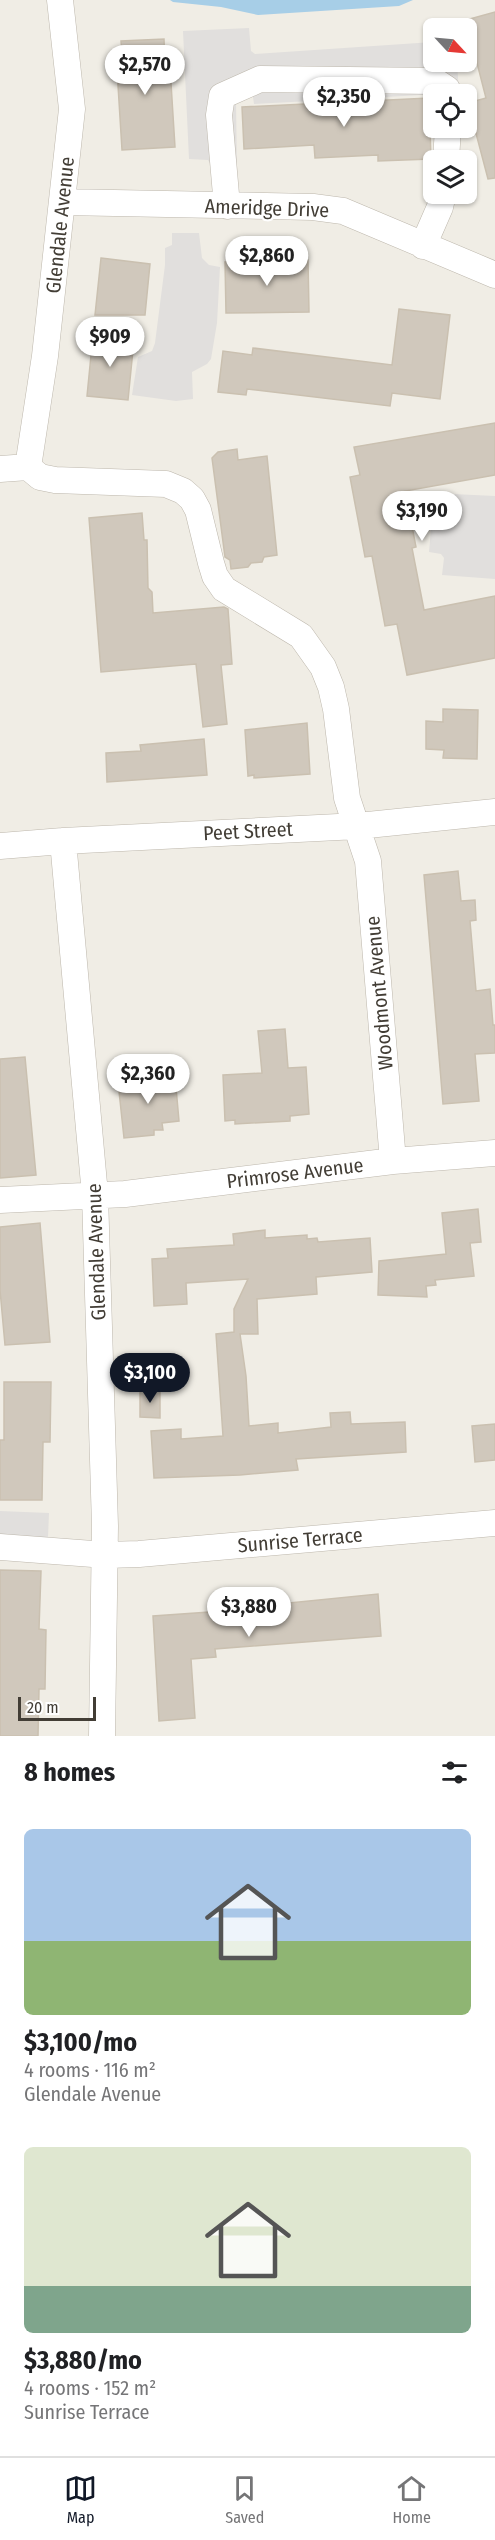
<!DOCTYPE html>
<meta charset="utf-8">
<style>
body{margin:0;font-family:"Fira Sans Condensed",sans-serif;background:#f2f2f2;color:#202124;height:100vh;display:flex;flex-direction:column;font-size:22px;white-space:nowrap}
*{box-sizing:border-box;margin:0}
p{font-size:20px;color:#757577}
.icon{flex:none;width:33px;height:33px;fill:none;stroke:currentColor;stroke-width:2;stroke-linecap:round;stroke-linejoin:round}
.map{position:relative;height:1736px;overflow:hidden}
.sheet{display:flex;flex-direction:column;background:#fff;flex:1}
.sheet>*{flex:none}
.needle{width:39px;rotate:116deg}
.controls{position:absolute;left:423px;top:18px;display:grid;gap:12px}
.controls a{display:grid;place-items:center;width:54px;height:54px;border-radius:9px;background:#fff;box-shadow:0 2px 4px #0004;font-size:30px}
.scale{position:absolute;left:18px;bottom:15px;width:78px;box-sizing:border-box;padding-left:6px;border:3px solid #423d35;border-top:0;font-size:16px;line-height:21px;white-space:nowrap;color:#423d35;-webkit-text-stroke:4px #fff;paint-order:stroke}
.price{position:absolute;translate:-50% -51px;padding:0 14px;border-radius:21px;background:#fff;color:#222;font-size:20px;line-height:39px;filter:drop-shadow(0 2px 3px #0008)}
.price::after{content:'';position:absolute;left:50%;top:36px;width:18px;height:14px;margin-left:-9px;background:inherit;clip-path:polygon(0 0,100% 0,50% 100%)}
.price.selected{background:#111827;color:#fff}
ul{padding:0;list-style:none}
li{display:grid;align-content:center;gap:12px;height:318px;padding:0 24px}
li span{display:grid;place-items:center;height:186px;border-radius:9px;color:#555}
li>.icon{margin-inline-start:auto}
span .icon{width:108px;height:108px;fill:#fffc;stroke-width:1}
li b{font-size:26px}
h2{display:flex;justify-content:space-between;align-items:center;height:72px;padding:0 24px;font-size:26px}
.menu{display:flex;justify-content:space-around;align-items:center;height:84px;border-top:2px solid #e0e0e0;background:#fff;font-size:16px;color:#757577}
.menu a{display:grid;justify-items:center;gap:3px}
.menu .selected{color:#111827}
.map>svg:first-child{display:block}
.parking{fill:#e1dfdd}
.water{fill:#a7cee7}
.building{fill:#d0c8bc;stroke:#cac0b0;stroke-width:1.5}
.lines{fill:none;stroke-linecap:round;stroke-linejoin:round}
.minor-casing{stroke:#bdb7ac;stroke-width:27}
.minor{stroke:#fff;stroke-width:26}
.labels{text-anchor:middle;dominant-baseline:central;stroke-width:4.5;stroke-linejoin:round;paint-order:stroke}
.street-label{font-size:20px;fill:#423d35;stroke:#fff}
</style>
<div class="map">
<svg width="495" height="1736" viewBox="0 0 495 1736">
<rect width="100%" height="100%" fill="#f0ede5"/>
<path class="parking" d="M 249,28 L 251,51 L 255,54 L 433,42 L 434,62 L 457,62 L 459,93 L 254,104 L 252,91 L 236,100 L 237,173 L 211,165 L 208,160 L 189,159 L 183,31 Z
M 172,233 L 199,233 L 202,258 L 209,265 L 220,267 L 217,323 L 211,359 L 207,364 L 192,372 L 193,399 L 176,401 L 132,395 L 138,357 L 152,351 L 155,343 L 165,265 L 165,248 L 172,245 Z
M 453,494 L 495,496 L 495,579 L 442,575 L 444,558 L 441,554 L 429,552 L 432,517 L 448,516 L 452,512 Z
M 0,1511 L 49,1513 L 47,1562 L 0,1559 Z"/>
<path class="water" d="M 170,0 L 413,0 L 399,6 L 258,15 L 221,7 L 173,2 Z"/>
<path class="building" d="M 495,12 L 495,178 L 488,179 L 468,103 L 486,98 L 466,20 Z
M 164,39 L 165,67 L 170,67 L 175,147 L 122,150 L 117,69 L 123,69 L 121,41 Z
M 429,98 L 431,159 L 378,161 L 378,155 L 315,158 L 314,145 L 244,149 L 242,107 Z
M 101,258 L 150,264 L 145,315 L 95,315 Z
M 308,260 L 309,312 L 226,313 L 225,262 Z
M 399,309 L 450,315 L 440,399 L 392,393 L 390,406 L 247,389 L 246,395 L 218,392 L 223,351 L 252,355 L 253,348 L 392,365 Z
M 93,335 L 134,340 L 128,400 L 87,396 Z
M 495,423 L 495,475 L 405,491 L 416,547 L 412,548 L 424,610 L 495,596 L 495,658 L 407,675 L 397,624 L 385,626 L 372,556 L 365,557 L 350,477 L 360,475 L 354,447 Z
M 237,449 L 238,460 L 267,456 L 277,555 L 264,557 L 262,562 L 251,563 L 248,567 L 231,569 L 230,560 L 225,557 L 212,458 L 218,452 Z
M 142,513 L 144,540 L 147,540 L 148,588 L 152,592 L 153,613 L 224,607 L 228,609 L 232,664 L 221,665 L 227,724 L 203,727 L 196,664 L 101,672 L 89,518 Z
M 443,709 L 478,710 L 477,759 L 443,758 L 444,750 L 426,749 L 426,721 L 443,722 Z
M 307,723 L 310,774 L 254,778 L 254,775 L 248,776 L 245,730 Z
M 204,739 L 207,775 L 107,782 L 106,753 L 141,751 L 140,745 Z
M 458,871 L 461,901 L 475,900 L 476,920 L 470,921 L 476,991 L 490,989 L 493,1025 L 495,1025 L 495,1053 L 475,1054 L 479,1101 L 443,1104 L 424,875 Z
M 285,1029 L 288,1068 L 306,1067 L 309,1114 L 290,1116 L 290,1121 L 235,1124 L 235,1120 L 225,1121 L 223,1075 L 262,1073 L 258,1031 Z
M 25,1057 L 36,1175 L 0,1178 L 0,1059 Z
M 175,1076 L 179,1121 L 162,1123 L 163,1130 L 154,1130 L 154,1135 L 124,1138 L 118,1082 Z
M 478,1209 L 481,1242 L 470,1243 L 474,1276 L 435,1280 L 436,1285 L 426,1286 L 427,1297 L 378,1295 L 379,1261 L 446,1254 L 442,1213 Z
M 40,1223 L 50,1342 L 5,1345 L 0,1290 L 0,1227 Z
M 265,1230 L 265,1238 L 307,1235 L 307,1239 L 317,1238 L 318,1242 L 370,1238 L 372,1272 L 316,1277 L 317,1294 L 257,1299 L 258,1334 L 240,1334 L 246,1376 L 249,1426 L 278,1423 L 278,1433 L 331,1427 L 330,1413 L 350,1412 L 351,1424 L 405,1422 L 406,1452 L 296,1459 L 298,1470 L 240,1475 L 154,1478 L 151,1431 L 181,1429 L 181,1439 L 223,1436 L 216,1334 L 234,1332 L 234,1309 L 248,1279 L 186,1283 L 187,1304 L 154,1306 L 152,1259 L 168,1258 L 167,1249 L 234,1245 L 233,1234 Z
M 4,1382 L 51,1382 L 50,1442 L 43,1442 L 42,1500 L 0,1500 L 0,1440 L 4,1440 Z
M 140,1391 L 160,1391 L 160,1418 L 140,1417 Z
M 495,1424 L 495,1460 L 475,1462 L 472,1426 Z
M 0,1570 L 41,1571 L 39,1629 L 46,1630 L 45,1689 L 39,1689 L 38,1736 L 0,1736 Z
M 378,1594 L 381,1636 L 215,1649 L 216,1657 L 191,1659 L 195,1718 L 159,1721 L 153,1616 L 238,1610 L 238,1608 Z"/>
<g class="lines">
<g class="minor-casing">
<path id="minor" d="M 60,0 L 72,109 L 45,356 L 28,467 L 40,477 L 55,480 L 166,484 L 183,491 L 192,499 L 198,510 L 211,563 L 215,576 L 224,589 L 301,636 L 323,667 L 331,687 L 336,709 L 347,798 L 368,861 L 393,1161
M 446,160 L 448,128
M 63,202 L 313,207 L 343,211 L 495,275
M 227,206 L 219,115 L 222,96 L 260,79 L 435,81 L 447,89 L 448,94
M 423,246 L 440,207 L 443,194
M 0,469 L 28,467
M 63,841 L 95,1195 L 105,1526 L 102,1736
M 0,846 L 63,841 L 358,826 L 495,812
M 0,1200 L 125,1194 L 393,1161 L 495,1153
M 0,1547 L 106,1555 L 139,1554 L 495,1523"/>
</g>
<use href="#minor" class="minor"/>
</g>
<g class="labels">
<g class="street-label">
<text transform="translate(267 208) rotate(2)">Ameridge Drive</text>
<text transform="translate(60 225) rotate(-84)">Glendale Avenue</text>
<text transform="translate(248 831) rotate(-3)">Peet Street</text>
<text transform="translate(379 993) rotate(-95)">Woodmont Avenue</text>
<text transform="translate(295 1173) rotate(-7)">Primrose Avenue</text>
<text transform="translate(96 1252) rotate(-92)">Glendale Avenue</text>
<text transform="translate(300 1540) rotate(-5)">Sunrise Terrace</text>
</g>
</g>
</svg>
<div class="controls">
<a><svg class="needle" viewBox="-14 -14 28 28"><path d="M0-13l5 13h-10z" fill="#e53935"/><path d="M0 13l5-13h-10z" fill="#757577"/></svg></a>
<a><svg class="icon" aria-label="locate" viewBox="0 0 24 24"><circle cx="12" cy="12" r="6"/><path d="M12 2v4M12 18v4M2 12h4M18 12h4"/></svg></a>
<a><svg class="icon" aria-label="layers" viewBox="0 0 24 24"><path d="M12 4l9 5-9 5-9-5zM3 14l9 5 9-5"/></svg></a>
</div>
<div class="scale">20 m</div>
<b class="price" style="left:145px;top:96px">$2,570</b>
<b class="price" style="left:344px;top:128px">$2,350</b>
<b class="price" style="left:267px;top:287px">$2,860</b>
<b class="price" style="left:110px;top:368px">$909</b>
<b class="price" style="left:422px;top:542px">$3,190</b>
<b class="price" style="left:148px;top:1105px">$2,360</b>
<b class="price selected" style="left:150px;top:1404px">$3,100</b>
<b class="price" style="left:249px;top:1638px">$3,880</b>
</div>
<section class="sheet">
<h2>8 homes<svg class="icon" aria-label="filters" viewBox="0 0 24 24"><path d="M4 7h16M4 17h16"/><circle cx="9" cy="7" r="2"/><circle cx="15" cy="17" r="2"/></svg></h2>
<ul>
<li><span style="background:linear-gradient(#a9c7e8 60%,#8fb573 0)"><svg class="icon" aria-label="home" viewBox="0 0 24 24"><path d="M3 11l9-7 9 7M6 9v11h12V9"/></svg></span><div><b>$3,100/mo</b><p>4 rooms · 116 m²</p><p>Glendale Avenue</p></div></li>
<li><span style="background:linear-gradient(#dfe7d0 75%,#7fa58c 0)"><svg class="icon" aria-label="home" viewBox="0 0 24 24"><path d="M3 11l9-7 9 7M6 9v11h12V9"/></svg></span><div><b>$3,880/mo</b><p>4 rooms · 152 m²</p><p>Sunrise Terrace</p></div></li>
</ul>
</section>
<nav class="menu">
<a class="selected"><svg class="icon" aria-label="map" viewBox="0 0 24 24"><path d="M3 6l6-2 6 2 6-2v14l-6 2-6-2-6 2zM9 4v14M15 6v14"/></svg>Map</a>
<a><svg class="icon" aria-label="saved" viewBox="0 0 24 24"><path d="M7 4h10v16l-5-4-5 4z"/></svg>Saved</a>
<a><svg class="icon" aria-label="home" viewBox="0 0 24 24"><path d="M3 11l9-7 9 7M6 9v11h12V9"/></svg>Home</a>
</nav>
